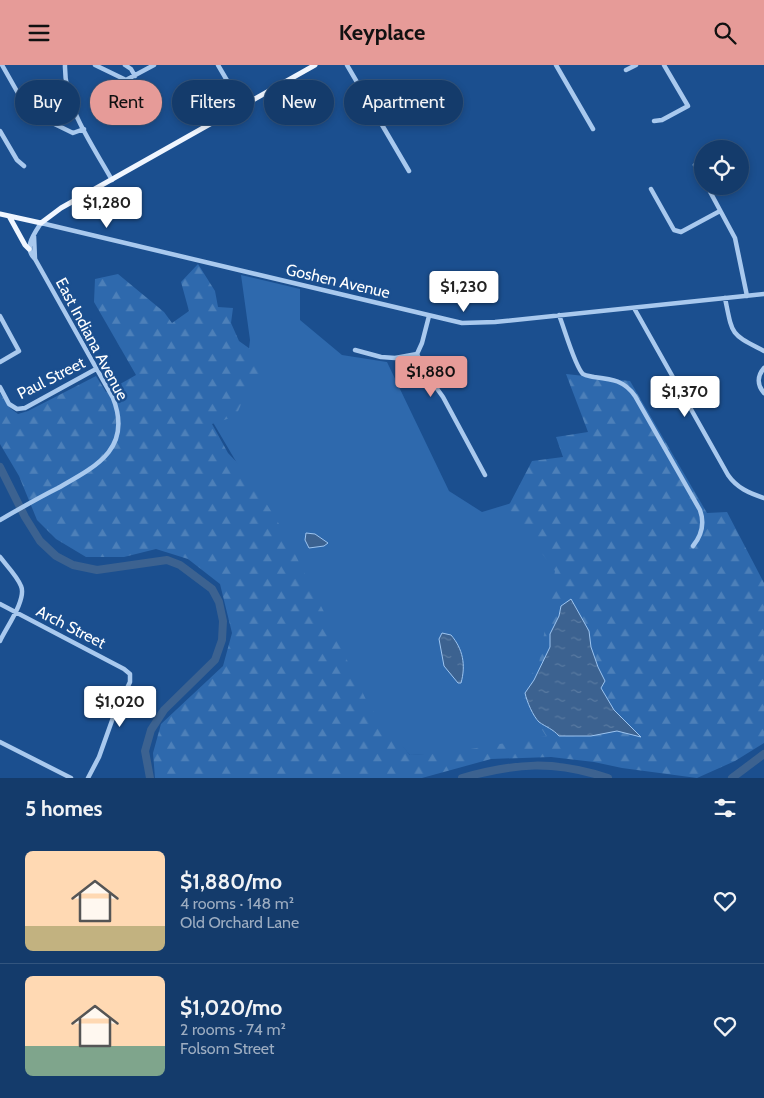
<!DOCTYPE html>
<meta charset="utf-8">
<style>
body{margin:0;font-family:Cabin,sans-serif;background:#214673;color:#f1f3f6;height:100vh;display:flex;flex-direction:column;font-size:19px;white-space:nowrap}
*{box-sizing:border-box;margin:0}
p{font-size:16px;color:#9dadc1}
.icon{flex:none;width:28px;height:28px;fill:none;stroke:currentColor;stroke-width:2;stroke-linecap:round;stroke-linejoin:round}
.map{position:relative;height:713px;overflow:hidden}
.side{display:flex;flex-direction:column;background:#143b6b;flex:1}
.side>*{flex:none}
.hud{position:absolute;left:15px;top:15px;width:500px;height:45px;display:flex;gap:10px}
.controls{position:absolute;left:694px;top:75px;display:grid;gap:10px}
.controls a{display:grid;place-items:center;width:55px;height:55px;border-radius:50%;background:#143b6b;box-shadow:0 2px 8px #0003,0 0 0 1px #33557e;font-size:25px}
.price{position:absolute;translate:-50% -42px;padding:0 11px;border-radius:5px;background:#fff;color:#222;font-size:16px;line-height:32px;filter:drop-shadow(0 1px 2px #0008)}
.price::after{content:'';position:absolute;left:50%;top:30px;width:15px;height:11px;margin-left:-8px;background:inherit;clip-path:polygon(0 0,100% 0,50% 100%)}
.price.current{background:#e69b98;color:#111}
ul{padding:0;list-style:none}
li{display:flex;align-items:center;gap:15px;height:125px;padding:0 25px}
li+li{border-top:1px solid #33557e}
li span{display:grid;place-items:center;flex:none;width:140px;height:100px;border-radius:8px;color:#555}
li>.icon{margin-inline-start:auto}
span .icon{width:60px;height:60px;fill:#fffc;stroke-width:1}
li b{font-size:21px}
h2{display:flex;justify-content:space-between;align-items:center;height:60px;padding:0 25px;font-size:21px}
.pill{padding:0 18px;border-radius:22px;background:#143b6b;box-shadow:0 2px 8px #0003,0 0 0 1px #33557e;font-size:18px;line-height:45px}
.pill.current{background:#e69b98;color:#111}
header{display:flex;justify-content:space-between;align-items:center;height:65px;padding:0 25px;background:#e69b98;color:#111;font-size:22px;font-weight:800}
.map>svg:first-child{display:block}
.green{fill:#2e69ad}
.forest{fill:url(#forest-firs)}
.water{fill:url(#water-ripples);stroke:#9cc4f0}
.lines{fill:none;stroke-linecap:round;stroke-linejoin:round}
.river{stroke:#3c6290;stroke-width:8}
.minor{stroke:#a9c9ee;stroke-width:4.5}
.major{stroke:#f0f6ff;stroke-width:5}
.labels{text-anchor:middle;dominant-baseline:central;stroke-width:5;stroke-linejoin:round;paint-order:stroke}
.street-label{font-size:16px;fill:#fff;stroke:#1b4f8f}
</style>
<header><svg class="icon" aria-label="menu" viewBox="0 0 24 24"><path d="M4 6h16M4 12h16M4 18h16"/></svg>Keyplace<svg class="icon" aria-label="search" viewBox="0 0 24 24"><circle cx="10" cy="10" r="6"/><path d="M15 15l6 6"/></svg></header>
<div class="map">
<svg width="764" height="713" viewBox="0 0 764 713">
<defs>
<pattern id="forest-firs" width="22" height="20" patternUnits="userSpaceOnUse" patternTransform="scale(1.25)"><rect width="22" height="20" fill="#2e69ad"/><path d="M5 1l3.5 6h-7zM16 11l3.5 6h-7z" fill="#4d80b9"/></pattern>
<pattern id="water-ripples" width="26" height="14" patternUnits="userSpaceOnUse" patternTransform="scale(1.25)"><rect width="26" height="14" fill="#3c6290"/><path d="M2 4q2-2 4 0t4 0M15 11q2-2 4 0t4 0" fill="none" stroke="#597aa1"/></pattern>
</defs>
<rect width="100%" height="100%" fill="#1b4f8f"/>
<path class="green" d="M 241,210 L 300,224 L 300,255 L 342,290 L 387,297 L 449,426 L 482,447 L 515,437 L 576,507 L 568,684 L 410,690 L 363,640 L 271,456 L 211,354 L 245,317 L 250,275 Z"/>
<path class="forest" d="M 198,199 L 215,226 L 218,242 L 233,243 L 231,258 L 239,276 L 253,286 L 264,306 L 248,323 L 236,351 L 212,359 L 228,388 L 248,409 L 284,467 L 325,549 L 369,641 L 410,690 L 453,687 L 546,671 L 519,628 L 539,598 L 555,506 L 508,442 L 532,396 L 563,392 L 556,372 L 588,367 L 566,309 L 630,316 L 707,448 L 727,447 L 764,518 L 764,678 L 735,696 L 697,713 L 622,703 L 594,697 L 551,692 L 491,694 L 422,713 L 155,713 L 153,688 L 161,659 L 223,601 L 232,568 L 220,519 L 188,494 L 156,484 L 124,492 L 86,492 L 56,474 L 37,455 L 19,411 L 0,379 L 0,328 L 10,343 L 18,349 L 28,346 L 96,311 L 106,327 L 136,310 L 94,237 L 95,214 L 118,209 L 164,247 L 172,258 L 189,246 L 181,217 Z"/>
<path class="water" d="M 306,468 L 315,469 L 328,478 L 324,481 L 309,483 L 305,475 Z
M 571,534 L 589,566 L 591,582 L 598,602 L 605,616 L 601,623 L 614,645 L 641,672 L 617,666 L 591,671 L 559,671 C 553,664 546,662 539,657 C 533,651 527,637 525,628 L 534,615 L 550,582 L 550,569 L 559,551 L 561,541 Z
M 442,568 L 451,570 C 463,584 466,600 461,618 L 458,618 L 444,601 L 439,574 Z"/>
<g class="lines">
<path class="river" d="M 0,402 L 25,452 L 40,476 L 56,491 L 73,500 L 97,505 L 167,495 L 180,500 L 212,524 L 219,537 L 223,556 L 222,575 L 215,595 L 164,645 L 151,665 L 145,686 L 150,713
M 462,713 C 516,698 553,695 608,713
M 732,713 L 764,689"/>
<path class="minor" d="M 2,0 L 27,44 L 34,49 L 73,68 L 84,64
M 65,0 C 64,42 92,79 112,115
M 95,0 L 126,15 L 154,0
M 125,0 L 131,4 L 135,11
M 218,0 L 242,41
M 347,0 L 409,106
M 556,0 L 593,64
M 626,5 L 636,0
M 654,56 L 662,55 L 688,41 L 664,0
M 0,66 L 17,95 L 24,101
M 695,100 L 702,114
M 707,121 L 735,173 L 747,231
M 651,124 L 674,165 L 681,167 L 720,146
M 34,171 L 35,194
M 725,233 C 733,272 730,268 764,286
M 634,243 L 728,410 C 737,423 749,428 764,433
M 559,250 C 564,262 575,302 583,309 C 586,311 590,311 594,312 C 611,314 624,315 635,331 L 700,445 C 705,459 702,470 693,481
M 0,251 L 19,286 L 0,297
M 429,251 L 422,278 L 417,289 L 425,307 L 443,332 L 485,410
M 355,285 L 381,292 L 395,293 L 417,289
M 764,303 C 757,311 757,320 764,328
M 0,322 L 9,339 L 17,344 L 25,343 L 96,304
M 0,455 C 19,444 38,433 58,423 C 95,402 133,384 113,333 L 35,194 C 23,183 34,169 41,158 L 462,258 L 495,257 L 764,229
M 0,492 C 7,501 17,511 21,521 C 27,534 6,563 0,576
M 0,539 L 124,604 L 130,609 L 130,617 L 114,650 L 99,692 L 88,713
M 0,677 L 71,713"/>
<path class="major" d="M 0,149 L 41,158 L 61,143 L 315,0
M 9,151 L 25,180 L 29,184"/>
</g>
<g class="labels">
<g class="street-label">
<text transform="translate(338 216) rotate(13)">Goshen Avenue</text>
<text transform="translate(92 274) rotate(62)">East Indiana Avenue</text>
<text transform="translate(51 313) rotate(-27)">Paul Street</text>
<text transform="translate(71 562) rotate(27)">Arch Street</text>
</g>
</g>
</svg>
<div class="controls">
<a><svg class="icon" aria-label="locate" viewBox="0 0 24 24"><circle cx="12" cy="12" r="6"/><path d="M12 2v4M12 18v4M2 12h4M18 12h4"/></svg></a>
</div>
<b class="price" style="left:107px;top:164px">$1,280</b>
<b class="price" style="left:464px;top:248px">$1,230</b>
<b class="price current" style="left:431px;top:333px">$1,880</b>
<b class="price" style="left:685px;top:353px">$1,370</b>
<b class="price" style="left:120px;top:663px">$1,020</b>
<div class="hud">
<a class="pill">Buy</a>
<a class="pill current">Rent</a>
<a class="pill">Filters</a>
<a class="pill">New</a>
<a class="pill">Apartment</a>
</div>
</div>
<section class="side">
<h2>5 homes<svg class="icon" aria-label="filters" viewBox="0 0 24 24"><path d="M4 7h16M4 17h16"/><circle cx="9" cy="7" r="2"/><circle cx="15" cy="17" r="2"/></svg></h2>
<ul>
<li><span style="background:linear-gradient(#ffd9b3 75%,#c2b280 0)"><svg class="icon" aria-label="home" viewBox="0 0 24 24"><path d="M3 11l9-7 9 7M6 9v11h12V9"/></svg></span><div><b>$1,880/mo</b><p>4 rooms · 148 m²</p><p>Old Orchard Lane</p></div><svg class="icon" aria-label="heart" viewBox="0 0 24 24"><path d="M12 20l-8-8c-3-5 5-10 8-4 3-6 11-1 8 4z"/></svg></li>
<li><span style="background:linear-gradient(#ffd9b3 70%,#7fa58c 0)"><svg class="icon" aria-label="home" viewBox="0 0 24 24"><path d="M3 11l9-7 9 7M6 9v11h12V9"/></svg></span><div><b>$1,020/mo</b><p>2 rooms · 74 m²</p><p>Folsom Street</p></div><svg class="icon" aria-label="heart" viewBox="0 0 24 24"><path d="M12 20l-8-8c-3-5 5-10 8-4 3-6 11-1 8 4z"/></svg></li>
</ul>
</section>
